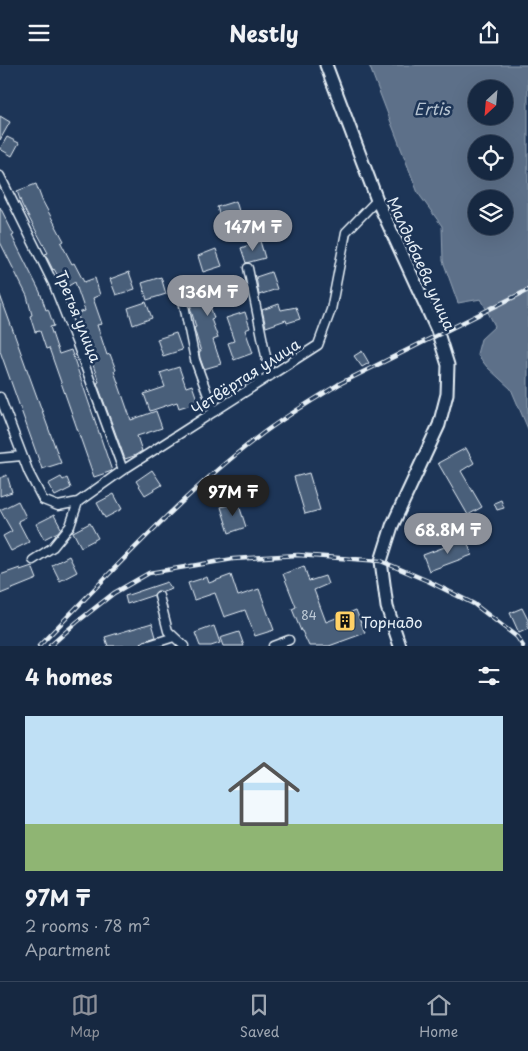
<!DOCTYPE html>
<meta charset="utf-8">
<style>
body{margin:0;font-family:"Playpen Sans",sans-serif;background:#23344c;color:#f1f3f6;height:100vh;display:flex;flex-direction:column;font-size:19px;white-space:nowrap}
*{box-sizing:border-box;margin:0}
p{font-size:16px;color:#9ea6b1}
.icon{flex:none;width:28px;height:28px;fill:none;stroke:currentColor;stroke-width:2;stroke-linecap:round;stroke-linejoin:round}
.map{position:relative;height:581px;overflow:hidden}
.panel{display:flex;flex-direction:column;background:#162841;flex:1}
.panel>*{flex:none}
.needle{width:32px;rotate:206deg}
.buttons{position:absolute;left:468px;top:15px;display:grid;gap:10px}
.buttons a{display:grid;place-items:center;width:45px;height:45px;border-radius:50%;background:#162841;box-shadow:0 5px 20px #0002,0 0 0 1px #35445a;font-size:25px}
.price{position:absolute;translate:-50% -42px;padding:0 11px;border-radius:18px;background:#8c9099;color:#fff;font-size:16px;line-height:32px;filter:drop-shadow(0 1px 2px #0008)}
.price::after{content:'';position:absolute;left:50%;top:30px;width:15px;height:11px;margin-left:-8px;background:inherit;clip-path:polygon(0 0,100% 0,50% 100%)}
.price.on{background:#222;color:#fff}
ul{padding:0;list-style:none}
li{display:grid;align-content:center;gap:10px;height:265px;padding:0 25px}
li span{display:grid;place-items:center;height:155px;border-radius:0px;color:#555}
li>.icon{margin-inline-start:auto}
span .icon{width:90px;height:90px;fill:#fffc;stroke-width:1}
li b{font-size:21px}
h2{display:flex;justify-content:space-between;align-items:center;height:60px;padding:0 25px;font-size:21px}
header{display:flex;justify-content:space-between;align-items:center;height:65px;padding:0 25px;background:#162841;font-size:22px;font-weight:700}
.dock{display:flex;justify-content:space-around;align-items:center;height:70px;border-top:1px solid #35445a;background:#162841;font-size:14px;color:#9ea6b1}
.dock a{display:grid;justify-items:center;gap:2px}
.dock .on{color:#8c9099}
.map>svg:first-child{display:block}
.water{fill:#5d7089;stroke:#95a4b5;fill-rule:evenodd}
.building{fill:#495e7a;stroke:#e8f1f8}
.lines{fill:none;stroke-linecap:round;stroke-linejoin:round}
.minor-casing{stroke:#e8f1f8;stroke-width:11}
.secondary-casing{stroke:#e8f1f8;stroke-width:15}
.minor{stroke:#1d3557;stroke-width:8}
.secondary{stroke:#1d3557;stroke-width:11}
.rail-casing{stroke:#e8f1f8;stroke-width:4.5}
.rail{stroke:#1d3557;stroke-width:2.5;stroke-dasharray:8;stroke-linecap:butt}
.labels{text-anchor:middle;dominant-baseline:central;stroke-width:5;stroke-linejoin:round;paint-order:stroke}
.number-label{font-size:12px;fill:#c0ccd8}
.street-label{font-size:15px;fill:#e8f1f8;stroke:#1d3557}
.poi-label{font-size:15px;fill:#e8f1f8;stroke:#1d3557;text-anchor:start}
.water-label{font-size:16px;font-style:italic;fill:#b7c4d1;stroke:#1d3557}
</style>
<header><svg class="icon" aria-label="menu" viewBox="0 0 24 24"><path d="M4 6h16M4 12h16M4 18h16"/></svg>Nestly<svg class="icon" aria-label="share" viewBox="0 0 24 24"><path d="M12 15V3M7 8l5-5 5 5M5 13v7h14v-7"/></svg></header>
<div class="map">
<svg width="528" height="581" viewBox="0 0 528 581">
<rect width="100%" height="100%" fill="#1d3557"/>
<filter id="ink" filterUnits="userSpaceOnUse"><feTurbulence type="fractalNoise" baseFrequency=".02" numOctaves="2"/><feDisplacementMap in="SourceGraphic" scale="10" xChannelSelector="R" yChannelSelector="G"/><feConvolveMatrix kernelMatrix="1 2 1 2 8 2 1 2 1" color-interpolation-filters="sRGB"/></filter>
<g filter="url(#ink)">
<path class="water" d="M 369,0 L 528,0 L 528,364 L 511,324 L 487,302 L 477,289 L 481,274 L 495,261 L 481,234 L 458,238 L 443,196 L 442,161 L 418,128 ZM 476,24 L 504,24 L 504,51 L 476,51 ZM 476,79 L 504,79 L 504,106 L 476,106 ZM 476,134 L 504,134 L 504,161 L 476,161 Z"/>
<path class="building" d="M 0,51 L 10,57 L 0,75 Z
M 7,72 L 19,78 L 12,91 L 0,84 Z
M 36,119 L 42,135 L 64,176 L 61,178 L 72,199 L 74,198 L 84,217 L 95,213 L 100,230 L 93,233 L 102,259 L 97,260 L 107,290 L 110,289 L 116,305 L 114,306 L 131,355 L 156,346 L 162,363 L 137,371 L 142,386 L 134,391 L 125,394 L 97,318 L 99,317 L 88,286 L 86,287 L 80,271 L 84,269 L 77,248 L 85,246 L 75,217 L 65,223 L 54,204 L 53,205 L 45,189 L 48,188 L 22,140 L 17,126 Z
M 236,136 L 241,153 L 222,159 L 217,142 Z
M 0,142 L 14,170 L 12,171 L 40,227 L 46,245 L 48,244 L 54,261 L 50,262 L 59,289 L 71,285 L 112,406 L 94,412 L 49,283 L 46,284 L 40,266 L 35,267 L 30,251 L 32,250 L 27,231 L 0,177 Z
M 260,176 L 265,193 L 246,198 L 241,183 Z
M 216,184 L 222,201 L 203,207 L 198,191 Z
M 129,207 L 135,224 L 116,230 L 110,214 Z
M 271,207 L 277,224 L 259,230 L 256,212 Z
M 161,212 L 166,229 L 147,235 L 142,218 Z
M 233,215 L 239,232 L 210,241 L 214,253 L 211,254 L 218,273 L 213,275 L 221,299 L 204,304 L 200,293 L 199,287 L 201,287 L 194,263 L 196,262 L 190,242 L 192,242 L 186,222 L 204,216 L 207,224 Z
M 0,230 L 61,398 L 42,404 L 0,286 Z
M 146,237 L 152,253 L 133,260 L 128,243 Z
M 279,239 L 281,245 L 296,242 L 300,254 L 287,258 L 286,255 L 266,262 L 262,245 Z
M 245,247 L 250,263 L 245,265 L 253,288 L 234,295 L 228,278 L 234,276 L 226,253 Z
M 176,268 L 182,285 L 163,291 L 157,274 Z
M 362,286 L 369,298 L 362,302 L 354,291 Z
M 179,302 L 186,322 L 192,320 L 198,337 L 179,343 L 177,337 L 150,346 L 144,329 L 165,322 L 160,308 Z
M 466,383 L 474,398 L 461,406 L 482,442 L 468,450 L 438,398 Z
M 152,405 L 162,420 L 145,430 L 136,416 Z
M 309,408 L 320,445 L 305,449 L 294,412 Z
M 7,410 L 12,427 L 0,431 L 0,413 Z
M 61,412 L 63,415 L 67,413 L 71,423 L 55,431 L 48,419 Z
M 114,429 L 122,444 L 105,453 L 97,438 Z
M 501,435 L 504,443 L 497,445 L 494,438 Z
M 18,436 L 26,452 L 18,456 L 29,477 L 11,486 L 3,471 L 12,466 L 0,445 Z
M 238,437 L 246,462 L 229,468 L 221,442 Z
M 54,450 L 61,463 L 58,467 L 44,474 L 36,459 Z
M 90,458 L 98,473 L 81,482 L 73,467 Z
M 466,474 L 472,490 L 429,506 L 423,490 Z
M 69,491 L 77,507 L 60,516 L 52,500 Z
M 32,501 L 37,514 L 0,529 L 0,510 L 20,503 L 20,505 Z
M 304,501 L 309,516 L 325,511 L 328,519 L 314,525 L 326,557 L 356,545 L 365,568 L 329,581 L 309,581 L 302,566 L 301,566 L 292,544 L 296,542 L 283,509 Z
M 231,510 L 238,531 L 259,524 L 274,565 L 255,571 L 245,545 L 224,552 L 215,528 L 194,535 L 188,518 L 207,512 L 209,518 Z
M 167,517 L 172,524 L 163,527 L 157,526 L 154,530 L 127,539 L 125,531 Z
M 522,543 L 528,555 L 528,564 L 519,568 L 510,548 Z
M 152,558 L 156,572 L 144,576 L 140,581 L 108,581 L 105,572 Z
M 214,561 L 220,578 L 211,581 L 200,581 L 195,568 Z
M 239,567 L 244,581 L 223,581 L 220,573 Z"/>
<g class="lines">
<g class="minor-casing">
<path id="minor" d="M 0,111 L 53,218 L 77,279 L 123,405
M 248,203 L 270,311
M 181,225 L 195,295 L 214,347
M 0,332 L 29,408 L 43,435 L 58,441 L 78,437 L 123,405 L 318,280 L 331,245 L 346,167 L 377,135
M 0,393 L 22,391
M 33,495 L 53,482 L 70,461 L 78,437
M 159,531 L 168,566 L 184,581
M 146,581 L 174,572
M 273,581 L 289,575"/>
</g>
<g class="secondary-casing">
<path id="secondary" d="M 326,0 L 377,135 L 437,265 L 448,300 L 447,329 L 439,360 L 392,461 L 381,496 L 387,542 L 400,581"/>
</g>
<use href="#minor" class="minor"/>
<use href="#secondary" class="secondary"/>
<g class="rail-casing">
<path id="rail" d="M 39,581 C 109,510 179,432 258,372 C 284,352 313,335 341,318 L 528,225
M 50,581 L 77,557 L 114,528 L 149,508 L 233,494 L 298,490 L 381,496 L 428,516 L 474,539 L 517,572 L 523,581"/>
</g>
<use href="#rail" class="rail"/>
</g>
</g>
<defs>
<g id="building-square" transform="scale(1.125)"><rect x="-9" y="-9" width="18" height="18" rx="4" fill="#ffd166" stroke="#1d3557"/><path d="M-4-6H4V6H1V3H-1V6H-4ZM-2.5-4.3h1.7v1.8h-1.7ZM.8-4.3h1.7v1.8H.8ZM-2.5-1h1.7V.8h-1.7ZM.8-1h1.7V.8H.8Z" fill="#111"/></g>
</defs>
<g fill-rule="evenodd">
<use href="#building-square" x="345" y="556"/>
</g>
<g class="labels">
<g class="number-label">
<text x="309" y="550">84</text>
</g>
<g class="street-label">
<text transform="translate(422 198) rotate(66)">Малдыбаева улица</text>
<text transform="translate(79 251) rotate(68)">Третья улица</text>
<text transform="translate(245 311) rotate(-33)">Четвёртая улица</text>
</g>
<g class="poi-label">
<text x="361" y="556">Торнадо</text>
</g>
<g class="water-label">
<text x="432" y="43">Ertis</text>
</g>
</g>
</svg>
<div class="buttons">
<a><svg class="needle" viewBox="-14 -14 28 28"><path d="M0-13l5 13h-10z" fill="#e53935"/><path d="M0 13l5-13h-10z" fill="#9ea6b1"/></svg></a>
<a><svg class="icon" aria-label="locate" viewBox="0 0 24 24"><circle cx="12" cy="12" r="6"/><path d="M12 2v4M12 18v4M2 12h4M18 12h4"/></svg></a>
<a><svg class="icon" aria-label="layers" viewBox="0 0 24 24"><path d="M12 4l9 5-9 5-9-5zM3 14l9 5 9-5"/></svg></a>
</div>
<b class="price" style="left:253px;top:187px">147M ₸</b>
<b class="price" style="left:208px;top:252px">136M ₸</b>
<b class="price on" style="left:233px;top:452px">97M ₸</b>
<b class="price" style="left:448px;top:490px">68.8M ₸</b>
</div>
<section class="panel">
<h2>4 homes<svg class="icon" aria-label="filters" viewBox="0 0 24 24"><path d="M4 7h16M4 17h16"/><circle cx="9" cy="7" r="2"/><circle cx="15" cy="17" r="2"/></svg></h2>
<ul>
<li><span style="background:linear-gradient(#bfe0f5 70%,#8fb573 0)"><svg class="icon" aria-label="home" viewBox="0 0 24 24"><path d="M3 11l9-7 9 7M6 9v11h12V9"/></svg></span><div><b>97M ₸</b><p>2 rooms · 78 m²</p><p>Apartment</p></div></li>
</ul>
</section>
<nav class="dock">
<a class="on"><svg class="icon" aria-label="map" viewBox="0 0 24 24"><path d="M3 6l6-2 6 2 6-2v14l-6 2-6-2-6 2zM9 4v14M15 6v14"/></svg>Map</a>
<a><svg class="icon" aria-label="saved" viewBox="0 0 24 24"><path d="M7 4h10v16l-5-4-5 4z"/></svg>Saved</a>
<a><svg class="icon" aria-label="home" viewBox="0 0 24 24"><path d="M3 11l9-7 9 7M6 9v11h12V9"/></svg>Home</a>
</nav>
